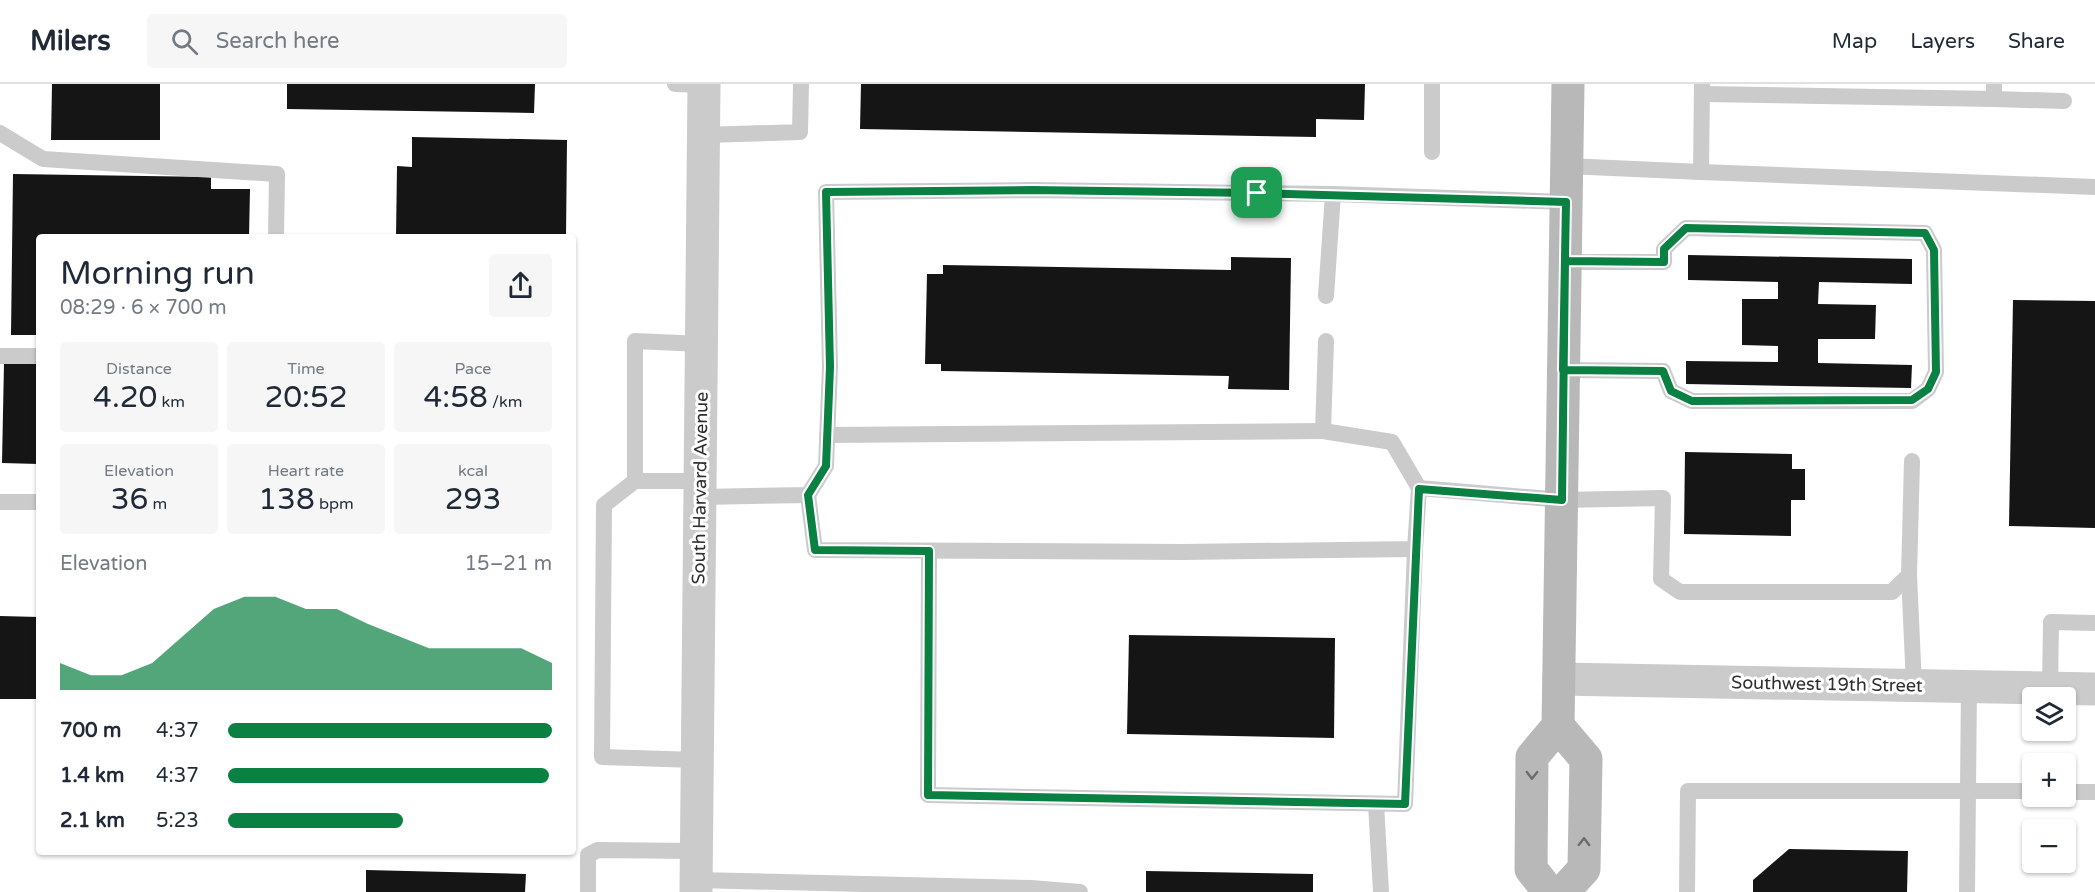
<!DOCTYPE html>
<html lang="en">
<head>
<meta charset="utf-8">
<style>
	:root { --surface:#fff; --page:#f6f6f7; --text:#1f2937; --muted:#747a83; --line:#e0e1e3; --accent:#0b8043 }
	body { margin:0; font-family:"Varela Round",sans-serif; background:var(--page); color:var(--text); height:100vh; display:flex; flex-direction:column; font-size:22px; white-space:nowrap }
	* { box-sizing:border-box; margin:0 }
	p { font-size:20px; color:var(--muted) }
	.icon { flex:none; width:33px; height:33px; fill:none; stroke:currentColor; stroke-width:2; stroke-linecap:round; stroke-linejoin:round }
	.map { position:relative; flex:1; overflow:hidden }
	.drawer { position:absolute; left:36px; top:150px; width:540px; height:621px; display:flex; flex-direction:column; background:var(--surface); border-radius:6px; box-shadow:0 2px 4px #0004 }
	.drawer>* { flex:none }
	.tools { position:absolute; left:2022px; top:603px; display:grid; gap:12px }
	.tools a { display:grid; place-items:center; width:54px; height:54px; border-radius:6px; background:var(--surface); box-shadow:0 2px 4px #0004; font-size:30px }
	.pin { position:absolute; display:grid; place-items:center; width:51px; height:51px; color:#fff; margin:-26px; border-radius:12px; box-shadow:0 3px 9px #0006 }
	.round { display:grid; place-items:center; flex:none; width:63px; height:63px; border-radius:6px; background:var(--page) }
	.overview { display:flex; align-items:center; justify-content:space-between; height:102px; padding:0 24px }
	h1 { font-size:33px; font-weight:600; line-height:45px }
	.stats { display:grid; grid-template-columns:repeat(3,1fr); gap:9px; height:102px; padding:6px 24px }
	.stats div { display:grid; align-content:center; border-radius:6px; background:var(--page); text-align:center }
	.stats b { font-size:30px; font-weight:600 }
	.stats small { font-size:16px; font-weight:400 }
	.stats p { font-size:16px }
	.chart { height:168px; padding:12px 24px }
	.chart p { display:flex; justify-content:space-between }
	.chart svg { width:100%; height:108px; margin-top:6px; fill:var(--accent); opacity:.7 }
	ul { padding:0 24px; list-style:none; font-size:20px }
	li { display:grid; grid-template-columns:96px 72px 1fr; align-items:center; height:45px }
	li i { height:15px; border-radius:8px; background:var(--accent) }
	header { display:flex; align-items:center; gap:36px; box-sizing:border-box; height:84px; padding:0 30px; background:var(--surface); border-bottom:2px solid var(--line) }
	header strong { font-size:28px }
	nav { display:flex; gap:33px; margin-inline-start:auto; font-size:21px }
	.search { width:420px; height:54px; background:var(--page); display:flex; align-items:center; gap:15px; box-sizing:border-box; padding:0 21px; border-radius:6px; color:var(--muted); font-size:22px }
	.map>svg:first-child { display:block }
	.building { fill:#151515 }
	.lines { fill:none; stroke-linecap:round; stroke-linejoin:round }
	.service { stroke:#cbcbcb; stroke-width:16 }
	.minor { stroke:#cbcbcb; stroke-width:33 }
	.secondary { stroke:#b8b8b8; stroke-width:33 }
	.oneway { stroke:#6c6c6c }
	.route-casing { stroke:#fff; stroke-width:12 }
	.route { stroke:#0b8043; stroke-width:8 }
	.labels { text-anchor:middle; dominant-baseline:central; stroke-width:6; stroke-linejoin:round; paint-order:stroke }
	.street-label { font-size:18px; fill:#2e2e2e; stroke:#fff }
</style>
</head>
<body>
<header>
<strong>Milers</strong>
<div class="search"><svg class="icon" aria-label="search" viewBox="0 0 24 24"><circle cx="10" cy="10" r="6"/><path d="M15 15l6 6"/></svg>Search here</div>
<nav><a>Map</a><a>Layers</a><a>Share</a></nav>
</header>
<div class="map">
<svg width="2095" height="808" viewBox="0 0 2095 808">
	<rect width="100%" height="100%" fill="#fff"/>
	<g class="building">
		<polygon points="52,0 160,0 160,56 51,56"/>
		<polygon points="287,0 535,0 534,29 287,25"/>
		<polygon points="861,0 1365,0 1364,36 1316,35 1316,53 860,45"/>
		<polygon points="412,53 567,56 566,153 396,153 397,82 412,83"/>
		<polygon points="13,90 211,93 211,105 250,105 249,153 39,153 39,251 11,251"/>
		<polygon points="1688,171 1912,175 1912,200 1819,198 1818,220 1876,221 1875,255 1818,255 1818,279 1912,281 1911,304 1686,300 1686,277 1778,278 1778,262 1742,261 1742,215 1778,215 1778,198 1688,196"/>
		<polygon points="1231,173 1291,174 1289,306 1228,305 1229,292 941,287 941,280 925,280 927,190 943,190 943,181 1231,186"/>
		<polygon points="2013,216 2095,217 2095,444 2009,442"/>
		<polygon points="4,279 39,280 39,380 2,379"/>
		<polygon points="1685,368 1792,370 1792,385 1805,385 1805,416 1791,416 1791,452 1684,450"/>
		<polygon points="0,532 39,533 39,615 0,615"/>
		<polygon points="1129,551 1335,554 1334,654 1127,650"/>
		<polygon points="1789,765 1908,767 1907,808 1753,808 1753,796"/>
		<polygon points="366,786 526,790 525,808 366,808"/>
		<polygon points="1146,787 1313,790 1313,808 1146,808"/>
	</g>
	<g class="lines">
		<g class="service">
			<polyline points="675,0 704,1"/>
			<polyline points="1994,0 1994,15 2064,17"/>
			<polyline points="1702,10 1994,15"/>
			<polyline points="0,49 43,75 277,90 276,153"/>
			<polyline points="704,51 800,48 801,0"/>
			<polyline points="1432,68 1432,0"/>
			<polyline points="1567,82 1701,88 1702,1"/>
			<polyline points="1701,88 2095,103"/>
			<polyline points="1333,110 1566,118"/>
			<polyline points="1326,257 1323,347 1392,358 1419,404 1562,416 1663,414 1661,495 1680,508 1892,508 1909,491 1912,377"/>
			<polyline points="0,272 39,272"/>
			<polyline points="1563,286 1663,287 1671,307 1692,317 1912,317 1928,305 1936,288 1934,166 1925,149 1686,144 1664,165 1664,178 1565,178"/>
			<polyline points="827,351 1323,347"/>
			<polyline points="635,397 604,421 602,673 697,676"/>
			<polyline points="700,397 635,397 635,257 701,260"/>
			<polyline points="808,411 815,466 1183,468 1415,465 1419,404"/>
			<polyline points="700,413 808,411 826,382 830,283 826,108 1031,106 1333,110 1326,212"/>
			<polyline points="0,418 39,418"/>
			<polyline points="929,467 928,711 1405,720 1415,465"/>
			<polyline points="1909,491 1914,601"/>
			<polyline points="2050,604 2051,538 2095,539"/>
			<polyline points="2066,708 2095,708"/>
			<polyline points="1376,720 1381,808"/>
			<polyline points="696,796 1031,804 1080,808"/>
			<polyline points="588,808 588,771 598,766 696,767"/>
			<polyline points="1687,808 1688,707 2032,707"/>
			<polyline points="1967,808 1969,602"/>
		</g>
		<g class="minor">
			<polyline points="1559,595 2095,605"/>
			<polyline points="696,808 704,0"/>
		</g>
		<g class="secondary">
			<polyline points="1558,642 1586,675 1584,785 1563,808"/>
			<polyline points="1549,808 1531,785 1532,673 1558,642 1568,0"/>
		</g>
	</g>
	<defs><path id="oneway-chevron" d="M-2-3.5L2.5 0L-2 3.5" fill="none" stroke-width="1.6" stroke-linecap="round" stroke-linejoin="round" transform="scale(1.5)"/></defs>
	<g class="oneway">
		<use href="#oneway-chevron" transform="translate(1532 691) rotate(91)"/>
		<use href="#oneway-chevron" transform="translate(1584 758) rotate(-89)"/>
	</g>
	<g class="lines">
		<defs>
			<polyline id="route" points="1257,109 1031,106 826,108 830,283 826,382 808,411 815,466 929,467 928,711 1405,720 1419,405 1562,416 1565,177 1664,178 1664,165 1686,144 1925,149 1934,166 1936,288 1928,305 1912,316 1692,317 1671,307 1663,287 1563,286 1566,118 1257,109"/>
		</defs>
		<use href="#route" class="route-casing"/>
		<use href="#route" class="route"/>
	</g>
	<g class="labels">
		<g class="street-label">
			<text transform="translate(700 404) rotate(-89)">South Harvard Avenue</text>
			<text transform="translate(1827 600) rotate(1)">Southwest 19th Street</text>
		</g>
	</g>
</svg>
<div class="tools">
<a><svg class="icon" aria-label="layers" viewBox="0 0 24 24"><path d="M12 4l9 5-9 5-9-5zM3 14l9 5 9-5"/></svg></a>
<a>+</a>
<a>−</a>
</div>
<div class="pin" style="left:1257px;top:109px;background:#1e9e55"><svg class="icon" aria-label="arrive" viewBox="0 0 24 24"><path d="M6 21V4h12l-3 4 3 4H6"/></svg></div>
<section class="drawer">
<div class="overview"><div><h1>Morning run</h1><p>08:29 · 6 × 700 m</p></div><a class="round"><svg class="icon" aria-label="share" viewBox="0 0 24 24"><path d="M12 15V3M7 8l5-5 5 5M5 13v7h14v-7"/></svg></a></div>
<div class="stats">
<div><p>Distance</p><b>4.20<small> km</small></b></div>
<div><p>Time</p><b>20:52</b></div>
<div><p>Pace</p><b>4:58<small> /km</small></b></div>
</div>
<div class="stats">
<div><p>Elevation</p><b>36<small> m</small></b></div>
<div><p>Heart rate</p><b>138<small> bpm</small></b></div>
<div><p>kcal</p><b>293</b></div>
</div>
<div class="chart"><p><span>Elevation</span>15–21 m</p>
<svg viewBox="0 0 160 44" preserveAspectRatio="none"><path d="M0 44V33L10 38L20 38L30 33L40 22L50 11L60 6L70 6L80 11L90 11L100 17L110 22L120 27L130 27L140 27L150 27L160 33V44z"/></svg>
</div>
<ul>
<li><b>700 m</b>4:37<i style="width:100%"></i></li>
<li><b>1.4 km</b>4:37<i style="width:99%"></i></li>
<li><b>2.1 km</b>5:23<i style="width:54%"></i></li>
</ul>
</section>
</div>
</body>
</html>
